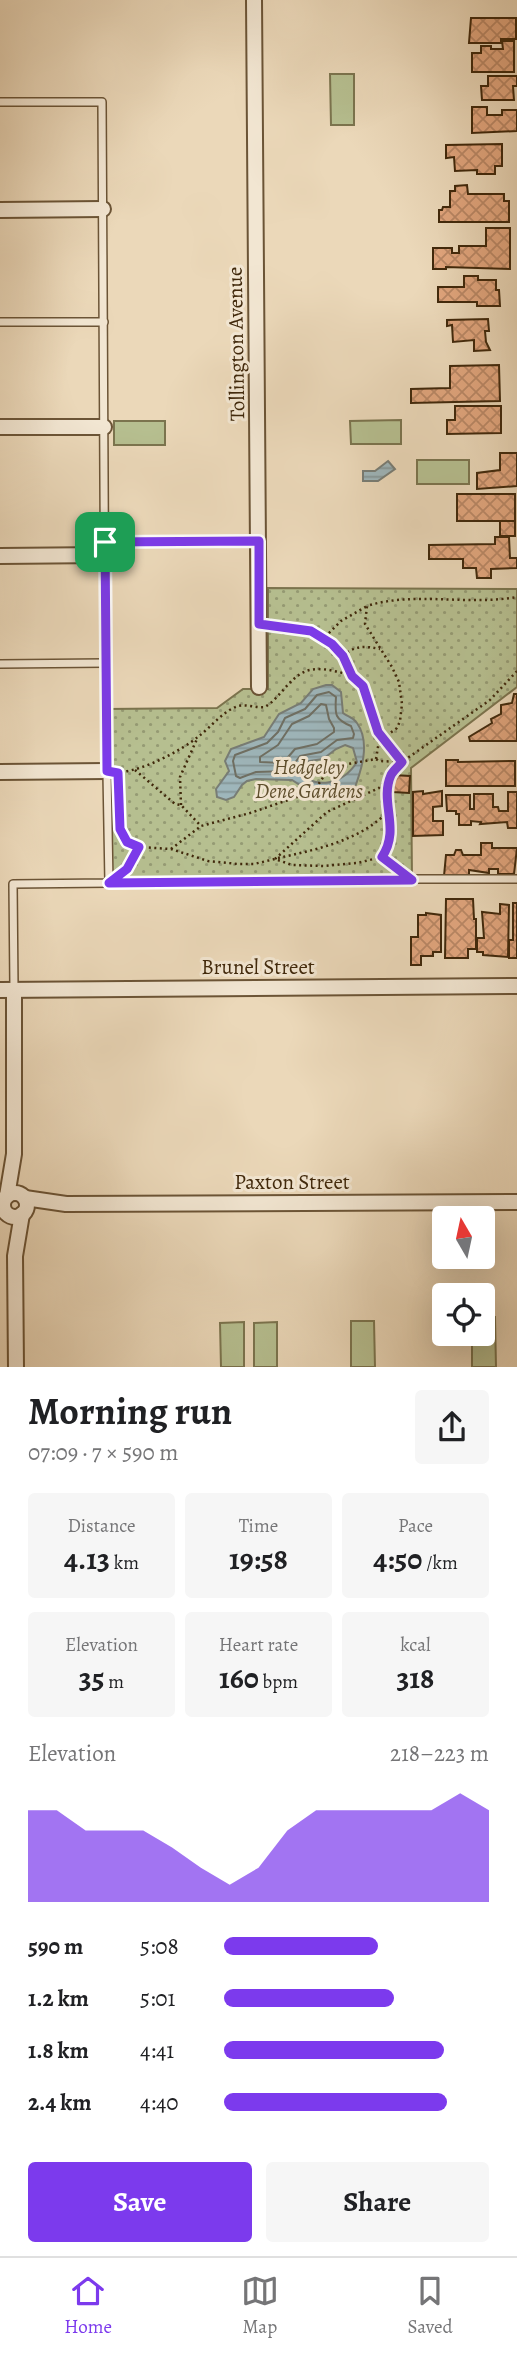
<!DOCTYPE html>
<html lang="en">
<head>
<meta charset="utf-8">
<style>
	:root { --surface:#fff; --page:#f6f6f6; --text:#202124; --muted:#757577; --line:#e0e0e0; --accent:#7c3aed }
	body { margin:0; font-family:Alegreya,serif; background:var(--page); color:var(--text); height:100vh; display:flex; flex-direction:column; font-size:26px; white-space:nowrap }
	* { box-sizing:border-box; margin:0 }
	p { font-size:23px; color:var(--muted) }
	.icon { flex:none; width:38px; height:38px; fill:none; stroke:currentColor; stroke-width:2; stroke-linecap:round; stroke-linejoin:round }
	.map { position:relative; height:1367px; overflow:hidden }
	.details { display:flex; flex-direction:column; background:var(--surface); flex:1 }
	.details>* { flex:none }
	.needle { width:46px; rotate:351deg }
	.tools { position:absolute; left:432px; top:1206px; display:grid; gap:14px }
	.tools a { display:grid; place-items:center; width:63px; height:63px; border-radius:7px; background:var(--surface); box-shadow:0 7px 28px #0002; font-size:35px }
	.pin { position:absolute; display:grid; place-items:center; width:60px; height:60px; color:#fff; margin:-30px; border-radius:14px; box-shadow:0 4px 10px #0006 }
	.round { display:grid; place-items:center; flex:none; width:74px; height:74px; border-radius:7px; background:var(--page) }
	.summary { display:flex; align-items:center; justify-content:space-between; height:119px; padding:0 28px }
	h1 { font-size:38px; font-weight:600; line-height:52px }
	.metrics { display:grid; grid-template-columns:repeat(3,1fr); gap:10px; height:119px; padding:7px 28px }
	.metrics div { display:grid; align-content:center; border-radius:7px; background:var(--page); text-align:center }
	.metrics b { font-size:30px; font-weight:600 }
	.metrics small { font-size:19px; font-weight:400 }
	.metrics p { font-size:19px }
	.chart { height:196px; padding:14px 28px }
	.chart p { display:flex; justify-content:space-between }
	.chart svg { width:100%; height:126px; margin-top:7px; fill:var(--accent); opacity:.7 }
	.button { display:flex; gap:14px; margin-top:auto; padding:14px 28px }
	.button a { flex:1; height:80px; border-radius:7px; background:var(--accent); color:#fff; font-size:28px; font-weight:600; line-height:80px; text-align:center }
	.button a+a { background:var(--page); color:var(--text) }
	ul { padding:0 28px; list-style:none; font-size:23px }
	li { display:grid; grid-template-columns:112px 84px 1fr; align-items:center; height:52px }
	li i { height:18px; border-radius:9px; background:var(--accent) }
	.tabs { display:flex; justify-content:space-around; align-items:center; height:98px; border-top:2px solid var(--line); background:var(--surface); font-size:19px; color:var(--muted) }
	.tabs a { display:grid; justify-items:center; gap:4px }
	.tabs .on { color:var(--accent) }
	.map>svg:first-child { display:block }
	.green { fill:url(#green-dots); stroke:#7b744e; stroke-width:2 }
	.pitch { fill:#b6bf90; stroke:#7b744e; stroke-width:2 }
	.water { fill:url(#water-rules); stroke:#787d75; stroke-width:2; fill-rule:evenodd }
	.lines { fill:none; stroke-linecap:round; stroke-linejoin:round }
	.shore { stroke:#6f6f63; stroke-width:2 }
	.building { fill:url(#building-cross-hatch); stroke:#40280b; stroke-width:2 }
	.lane-casing { stroke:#6b5436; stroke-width:10 }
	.street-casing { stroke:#6b5436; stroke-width:18 }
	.path { stroke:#40280b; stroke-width:2.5; stroke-dasharray:2 3.5; stroke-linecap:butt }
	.lane { stroke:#f2e6d2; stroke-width:7 }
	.street { stroke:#f2e6d2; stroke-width:14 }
	.route-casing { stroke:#fff; stroke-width:14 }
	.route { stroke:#7c3aed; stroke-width:9 }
	.labels { text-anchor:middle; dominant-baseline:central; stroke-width:6; stroke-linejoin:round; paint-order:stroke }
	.street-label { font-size:21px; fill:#40280b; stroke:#f2e6d2 }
	.park-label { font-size:21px; font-style:italic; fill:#5e4e2c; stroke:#f2e6d2 }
</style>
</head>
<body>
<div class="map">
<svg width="517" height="1367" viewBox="0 0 517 1367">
	<defs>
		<pattern id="green-dots" width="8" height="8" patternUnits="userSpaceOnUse" patternTransform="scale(1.75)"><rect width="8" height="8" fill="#b6bf90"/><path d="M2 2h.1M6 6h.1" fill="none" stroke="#959b74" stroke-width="1.8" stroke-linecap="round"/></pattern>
		<pattern id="water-rules" width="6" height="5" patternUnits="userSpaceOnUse" patternTransform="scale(1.75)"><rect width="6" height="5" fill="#9eb6bb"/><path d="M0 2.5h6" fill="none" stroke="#829496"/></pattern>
		<pattern id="building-cross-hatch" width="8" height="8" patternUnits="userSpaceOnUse" patternTransform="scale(1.75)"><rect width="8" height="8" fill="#e2a67e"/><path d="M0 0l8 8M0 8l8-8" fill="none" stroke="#b98765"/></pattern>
	</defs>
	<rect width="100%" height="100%" fill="#ebd8b9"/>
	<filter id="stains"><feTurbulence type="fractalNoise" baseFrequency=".00286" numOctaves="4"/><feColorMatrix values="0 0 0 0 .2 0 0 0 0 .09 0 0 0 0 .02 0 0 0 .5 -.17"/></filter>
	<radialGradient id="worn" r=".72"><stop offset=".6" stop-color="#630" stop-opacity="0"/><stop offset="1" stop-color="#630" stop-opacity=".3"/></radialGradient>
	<polygon class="green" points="268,588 517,589 517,687 411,768 412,879 109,883 106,709 217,708 243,689 268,689"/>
	<g class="pitch">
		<polygon points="330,74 354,74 354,125 331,125"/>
		<polygon points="401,420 401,444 351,444 350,421"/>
		<rect x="114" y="421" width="51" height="24"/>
		<rect x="417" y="460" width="52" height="24"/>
		<polygon points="483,1317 495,1317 496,1367 472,1367 472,1334 483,1334"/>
		<polygon points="351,1321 374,1321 375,1367 351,1367"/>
		<polygon points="244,1322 244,1367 221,1367 220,1323"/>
		<polygon points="277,1322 277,1367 254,1367 254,1323"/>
	</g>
	<g class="water">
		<polygon points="388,461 395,469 378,481 363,481 363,471 375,471"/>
		<path d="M326,685h6l9,7 2,21c5,4 10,4 14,10 14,20 4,48 -3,67l-9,-2 -10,4h-17l-15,-5 -11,-7 -36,-1 -9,2 -5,4 -8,12 -8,3 -9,-3 -1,-8 13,-18 -4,-10 6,-12 33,-12 15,-23 22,-11 12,-14zM345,745l8,3 4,14c-14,22 -41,29 -59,9l5,-9 20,-3 13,-10z"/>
	</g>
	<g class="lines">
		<g class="shore">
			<path d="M329,692l7,5c-1,17 -2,22 15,29l3,8 -1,4 -16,2 -16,12 -21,4 -11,15 -33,1 -16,6 -4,-2 -3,-15 2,-6 32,-12 11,-11 7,-14 20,-9 12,-14z"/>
			<polygon points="321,704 326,705 329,719 334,728 334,732 317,744 295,749 283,763 260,762 260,757 278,745 292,724 309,716"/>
		</g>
	</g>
	<g class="building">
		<polygon points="471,18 516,18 516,39 501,39 501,43 469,43"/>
		<polygon points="502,41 514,41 514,72 472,72 472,53 481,53 481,46 491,46 491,49 503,49"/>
		<polygon points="488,76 517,76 517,86 513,86 514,100 482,100 481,86 488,86"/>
		<polygon points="472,107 487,107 487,115 502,115 502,110 517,110 517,131 472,133"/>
		<polygon points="502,144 502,166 495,166 495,174 477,174 477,170 455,171 454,157 446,158 446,145"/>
		<polygon points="467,185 468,194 504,194 504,201 509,201 509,222 439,222 439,210 442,210 443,207 450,207 450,191 455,191 455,186"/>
		<polygon points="486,228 510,228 510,269 446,267 446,269 433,269 433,248 452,248 452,253 459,253 459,246 486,246"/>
		<polygon points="464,276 478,276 478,280 496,280 496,290 499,290 500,306 477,306 477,302 438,302 438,287 464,287"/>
		<polygon points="488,319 489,331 485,331 486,342 490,350 474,351 474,340 453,342 452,325 447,326 447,320"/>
		<polygon points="499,365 500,401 411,403 411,389 450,388 450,366"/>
		<polygon points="455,406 501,406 501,433 447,434 447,420 455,420"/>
		<polygon points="500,453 517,453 517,486 477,489 477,473 500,470"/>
		<rect x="457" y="494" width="58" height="27"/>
		<rect x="500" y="521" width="15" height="15"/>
		<polygon points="495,537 509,537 510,558 517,558 517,568 491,569 491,578 477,578 476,568 463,568 463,559 429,559 429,545 495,544"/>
		<polygon points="514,694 517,694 517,741 470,741 469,737 492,723 491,719 501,714 501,705 512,703"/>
		<polygon points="446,760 458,760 458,762 515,761 515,786 446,786"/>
		<polygon points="393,775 410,776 409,793 393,792"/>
		<polygon points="423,791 423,794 442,791 442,806 433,807 433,821 443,821 443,835 413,836 413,792"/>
		<polygon points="508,792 517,792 517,828 508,828 507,822 480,824 481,822 471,821 471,825 459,825 459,814 456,814 456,811 447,811 446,795 470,795 470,809 474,809 474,794 493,794 493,807 498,807 499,811 508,811"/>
		<polygon points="481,843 492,843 492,848 517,848 514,874 498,874 498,869 489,869 489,873 469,870 469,875 444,876 446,855 454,855 456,850 461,850 463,855 481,855"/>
		<polygon points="446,899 473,899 474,919 476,919 476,949 468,949 468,958 445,958"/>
		<polygon points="513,903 517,903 517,958 509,958 509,940 513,940"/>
		<polygon points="500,904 509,905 508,957 483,955 483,952 477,952 477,938 484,938 482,912 500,914"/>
		<polygon points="426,913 441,915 441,952 433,952 433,956 421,956 421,965 411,965 411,937 418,937 418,915 426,915"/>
	</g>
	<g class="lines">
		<defs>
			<g id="lane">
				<polyline points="0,102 102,102 105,663 109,883 13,884 14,989"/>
				<polyline points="0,322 104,322"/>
				<polyline points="0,664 105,663"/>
				<polyline points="412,879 517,879"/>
			</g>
			<g id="street">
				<polyline points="254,0 259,687"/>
				<polyline points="0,210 103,209"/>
				<polyline points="0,427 104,427"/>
				<polyline points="0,556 105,555"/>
				<polyline points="0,772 107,771"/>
				<polyline points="0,990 517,986"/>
				<circle cx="15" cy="1205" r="12"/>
				<polyline points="7,1196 14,1154 14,990"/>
				<polyline points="25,1198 66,1204 517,1202"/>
				<polyline points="16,1367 15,1256 22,1214"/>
			</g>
		</defs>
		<use href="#lane" class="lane-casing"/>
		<use href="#street" class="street-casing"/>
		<g class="path">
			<polyline points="116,542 245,541"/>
			<path d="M273,624c36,2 67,16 79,52"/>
			<polyline points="325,637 341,621 367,606"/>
			<path d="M343,656c12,-11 22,-10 37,-7"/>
			<path d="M376,759l3,-18 18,-13 3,-7 2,-17 -3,-22 -7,-15 -27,-43 2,-18c46,-15 100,0 150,-9"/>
			<polyline points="135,770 175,804 181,805 201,826 250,813 309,793 314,791 326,773 337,766 376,759 379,761 402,762"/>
			<path d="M121,772c23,-2 60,-21 78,-36 12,-9 24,-25 39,-30 9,-2 18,2 27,1 15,-9 24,-29 41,-36 9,-3 19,-2 28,0 39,7 30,33 44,61 6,11 16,21 24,30l88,-62 27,-29"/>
			<polyline points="181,805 180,777 197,739"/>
			<path d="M120,828l7,14 12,5 32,2 37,12 30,3h16l21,-5 17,6 32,1 33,-3 25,-6c19,-28 -3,-55 9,-82 2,-4 8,-9 11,-13"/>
			<polyline points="171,849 201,826"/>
			<polyline points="382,857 405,874"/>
			<path d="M278,858c37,-8 85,-18 111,-48"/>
			<polyline points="275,859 327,812 379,788 390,776"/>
			<polyline points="120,876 132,863 139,847"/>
			<polyline points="118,882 401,880"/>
		</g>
		<use href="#lane" class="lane"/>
		<use href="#street" class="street"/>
	</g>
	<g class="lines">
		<defs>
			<path id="route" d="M259,541v83l52,7 21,13 11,12 9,20 11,10 15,46 24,30c-3,4 -9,9 -11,13 -12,27 10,54 -9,82l30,23 -303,3 18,-14 12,-22 -12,-5 -7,-13 -2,-56 -11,-2 -2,-229z"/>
		</defs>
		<use href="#route" class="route-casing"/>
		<use href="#route" class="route"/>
	</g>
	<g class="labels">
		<g class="street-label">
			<text transform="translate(236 344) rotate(-91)">Tollington Avenue</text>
			<text x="258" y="967">Brunel Street</text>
			<text x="292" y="1182">Paxton Street</text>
		</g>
		<g class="park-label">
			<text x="309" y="767">Hedgeley<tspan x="309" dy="24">Dene Gardens</tspan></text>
		</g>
	</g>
	<rect width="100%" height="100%" filter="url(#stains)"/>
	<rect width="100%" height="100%" fill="url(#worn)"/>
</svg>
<div class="tools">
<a><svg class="needle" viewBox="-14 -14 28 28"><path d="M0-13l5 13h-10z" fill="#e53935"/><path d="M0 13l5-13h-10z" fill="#757577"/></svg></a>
<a><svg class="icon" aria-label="locate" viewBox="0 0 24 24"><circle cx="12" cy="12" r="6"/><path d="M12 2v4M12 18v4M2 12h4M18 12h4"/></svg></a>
</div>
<div class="pin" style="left:105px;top:542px;background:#1e9e55"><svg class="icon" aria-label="arrive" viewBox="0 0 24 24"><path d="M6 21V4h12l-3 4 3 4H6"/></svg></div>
</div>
<section class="details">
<div class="summary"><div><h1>Morning run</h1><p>07:09 · 7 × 590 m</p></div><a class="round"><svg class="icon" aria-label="share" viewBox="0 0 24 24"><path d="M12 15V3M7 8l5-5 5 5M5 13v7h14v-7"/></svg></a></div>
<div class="metrics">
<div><p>Distance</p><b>4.13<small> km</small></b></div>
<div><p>Time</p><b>19:58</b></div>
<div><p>Pace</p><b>4:50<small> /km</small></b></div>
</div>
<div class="metrics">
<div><p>Elevation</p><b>35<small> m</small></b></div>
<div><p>Heart rate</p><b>160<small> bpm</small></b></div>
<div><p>kcal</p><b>318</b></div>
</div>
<div class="chart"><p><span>Elevation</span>218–223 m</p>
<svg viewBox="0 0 160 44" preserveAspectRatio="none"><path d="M0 44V12L10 12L20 19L30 19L40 19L50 25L60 32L70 38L80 32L90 19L100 12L110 12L120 12L130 12L140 12L150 6L160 12V44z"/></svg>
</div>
<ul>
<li><b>590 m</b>5:08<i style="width:58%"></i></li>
<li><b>1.2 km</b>5:01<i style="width:64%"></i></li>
<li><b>1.8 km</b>4:41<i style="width:83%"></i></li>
<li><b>2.4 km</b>4:40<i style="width:84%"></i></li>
</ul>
<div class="button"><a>Save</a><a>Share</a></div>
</section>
<nav class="tabs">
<a class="on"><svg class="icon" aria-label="home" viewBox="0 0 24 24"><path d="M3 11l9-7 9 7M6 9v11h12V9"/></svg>Home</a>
<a><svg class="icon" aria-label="map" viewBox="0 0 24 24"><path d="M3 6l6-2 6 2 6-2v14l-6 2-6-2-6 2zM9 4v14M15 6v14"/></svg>Map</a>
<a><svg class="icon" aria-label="saved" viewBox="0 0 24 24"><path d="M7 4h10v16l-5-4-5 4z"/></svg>Saved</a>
</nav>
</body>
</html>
